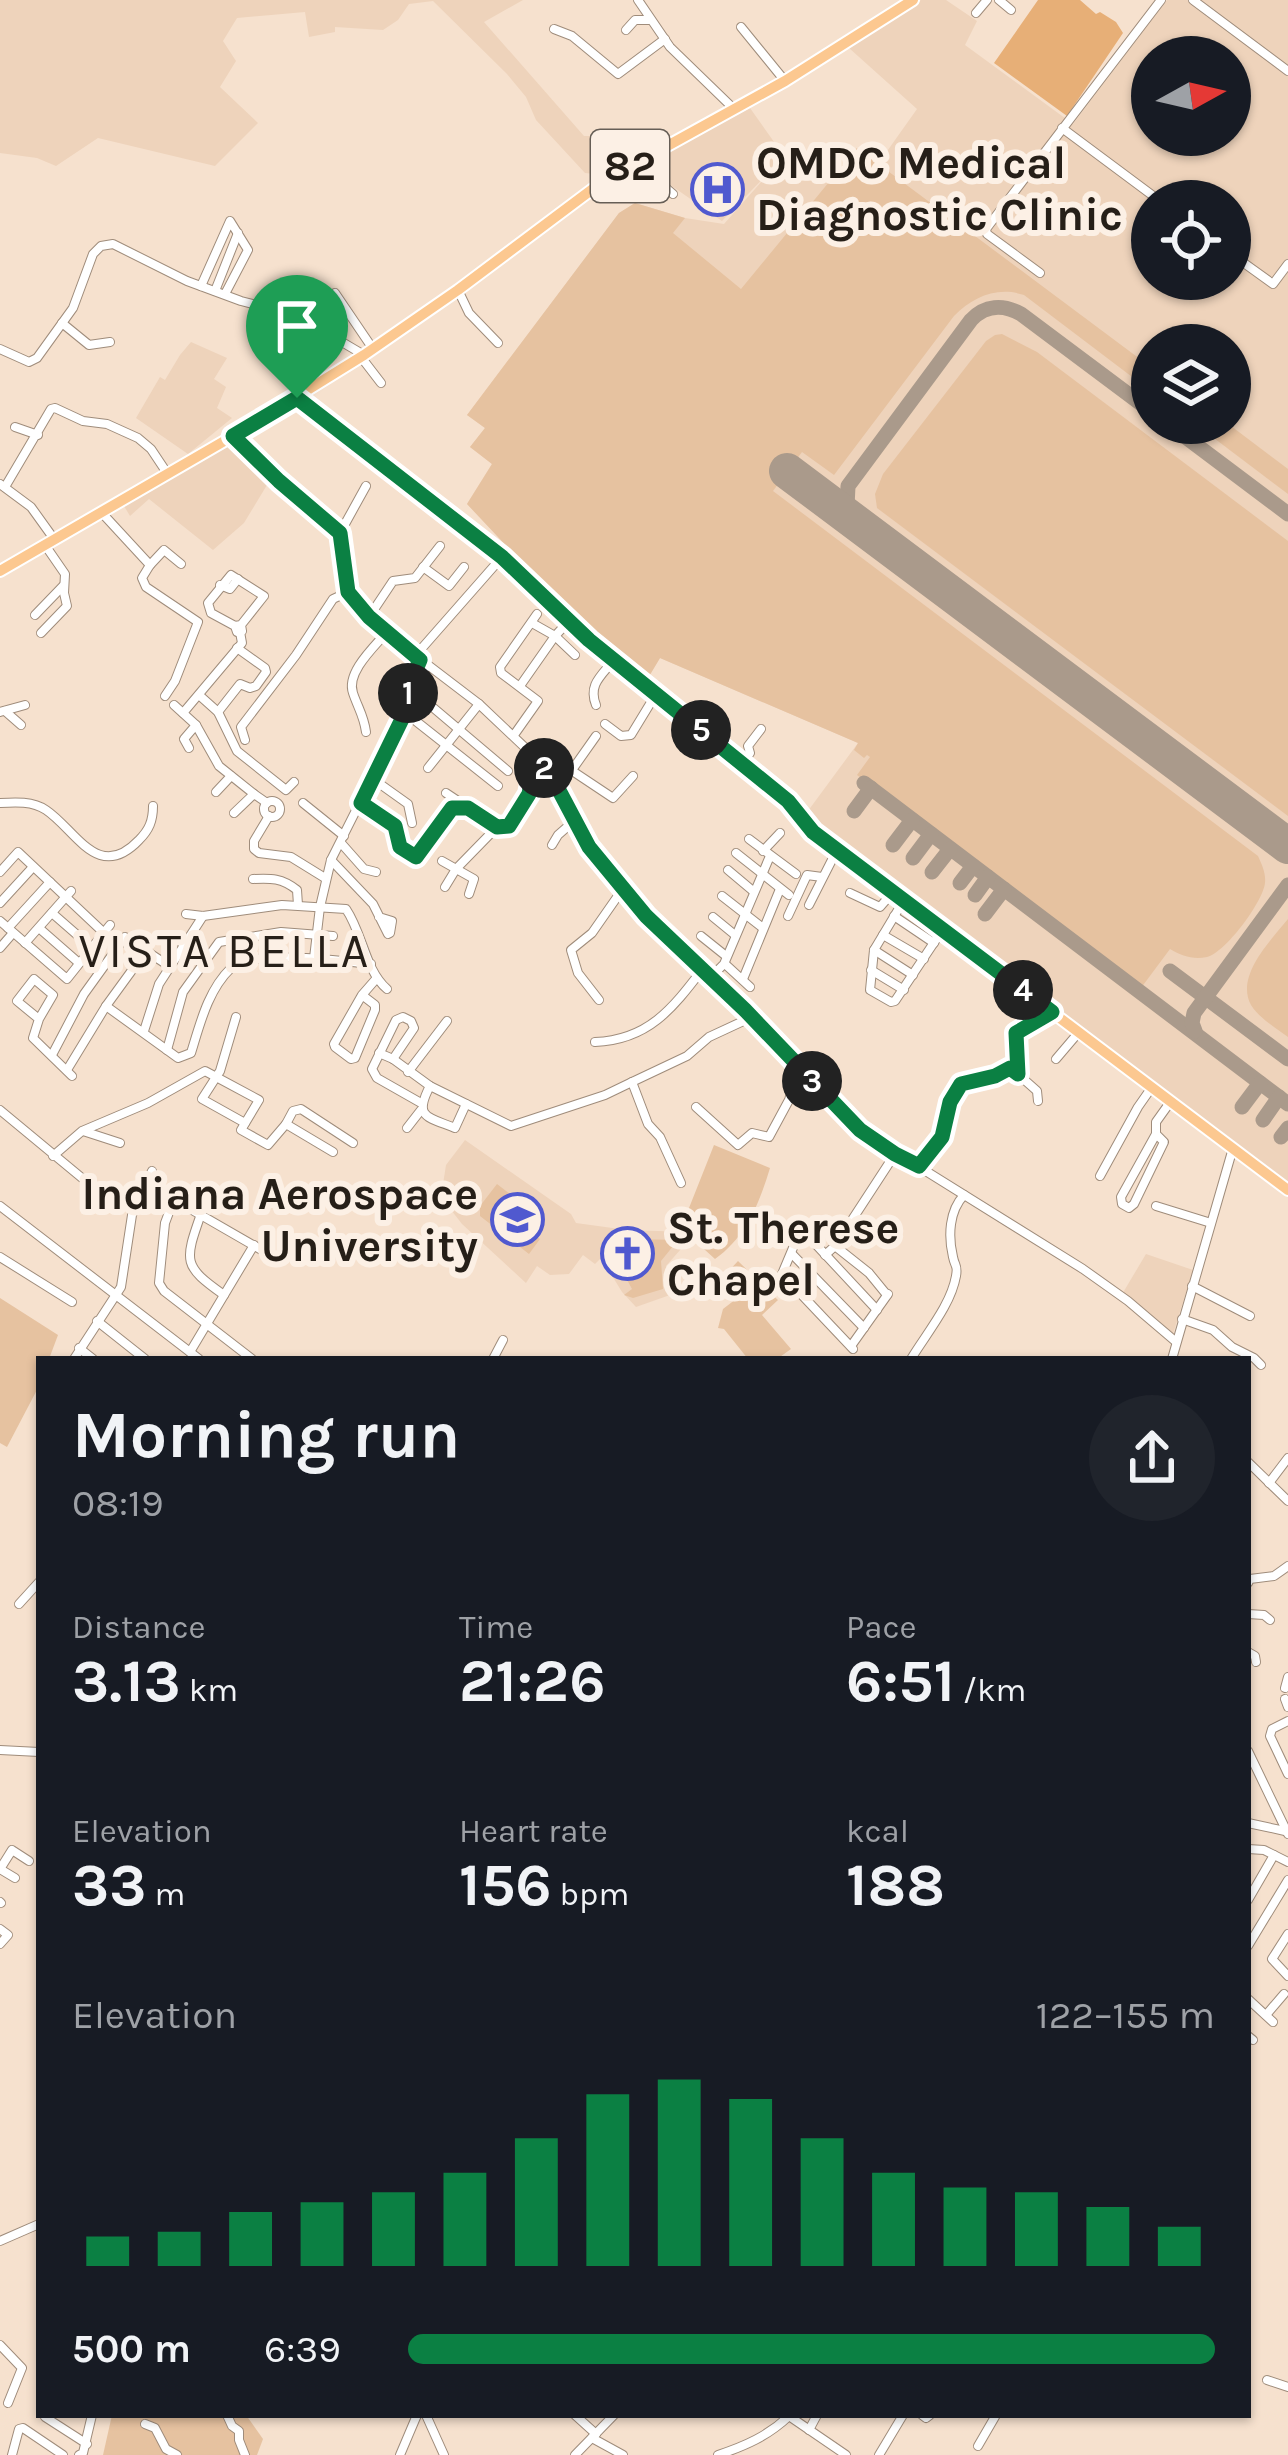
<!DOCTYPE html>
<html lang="en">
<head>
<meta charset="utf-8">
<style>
	:root { --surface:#171b24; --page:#20242c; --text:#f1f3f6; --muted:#9ea1a6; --accent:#0b8043 }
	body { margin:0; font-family:Karla,sans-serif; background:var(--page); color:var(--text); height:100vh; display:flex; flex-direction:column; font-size:45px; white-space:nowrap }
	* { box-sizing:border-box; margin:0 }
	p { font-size:39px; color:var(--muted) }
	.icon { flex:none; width:66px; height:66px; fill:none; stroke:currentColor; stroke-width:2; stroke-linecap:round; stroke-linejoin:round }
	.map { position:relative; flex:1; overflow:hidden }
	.panel { position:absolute; left:36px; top:1356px; width:1215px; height:1062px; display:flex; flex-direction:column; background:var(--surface); border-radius:0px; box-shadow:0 3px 9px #0004 }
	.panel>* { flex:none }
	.needle { width:78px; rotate:82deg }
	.tools { position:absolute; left:1131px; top:36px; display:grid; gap:24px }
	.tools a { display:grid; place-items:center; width:120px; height:120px; border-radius:50%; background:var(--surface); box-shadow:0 3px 9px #0004; font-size:60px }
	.pin { position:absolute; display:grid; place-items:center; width:102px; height:102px; color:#fff; margin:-123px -51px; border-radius:50% 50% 50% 0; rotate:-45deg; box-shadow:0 0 12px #0007 }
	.pin .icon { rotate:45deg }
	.km { position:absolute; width:60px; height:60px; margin:-30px; border-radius:50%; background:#222; color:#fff; font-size:33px; line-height:60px; text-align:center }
	.round { display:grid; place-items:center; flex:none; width:126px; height:126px; border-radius:63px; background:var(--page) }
	.headline { display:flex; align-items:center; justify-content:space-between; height:204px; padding:0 36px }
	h1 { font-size:66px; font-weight:700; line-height:90px }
	.figures { display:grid; grid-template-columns:repeat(3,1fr); gap:18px; height:204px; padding:12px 36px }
	.figures div { display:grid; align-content:center }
	.figures b { font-size:60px; font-weight:700 }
	.figures small { font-size:33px; font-weight:400 }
	.figures p { font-size:33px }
	.chart { height:336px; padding:24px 36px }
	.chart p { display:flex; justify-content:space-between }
	.chart svg { width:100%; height:216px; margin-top:12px; stroke:var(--accent); stroke-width:6 }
	ul { padding:0 36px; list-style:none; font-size:39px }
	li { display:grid; grid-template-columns:192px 144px 1fr; align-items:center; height:90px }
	li i { height:30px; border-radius:15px; background:var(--accent) }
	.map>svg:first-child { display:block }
	.built { fill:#eed3bb; fill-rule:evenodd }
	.green { fill:#e6c2a0 }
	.water { fill:#e7af77 }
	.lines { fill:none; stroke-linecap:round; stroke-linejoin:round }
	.taxiway { stroke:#aa9a8b; stroke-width:15 }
	.runway { stroke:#aa9a8b; stroke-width:36 }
	.minor-casing { stroke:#9f8c7b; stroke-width:10 }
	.major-casing { stroke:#fff; stroke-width:14 }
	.minor { stroke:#fff; stroke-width:8 }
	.major { stroke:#fcc890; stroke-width:10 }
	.route-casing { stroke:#fff; stroke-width:24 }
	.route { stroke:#0b8043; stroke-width:15 }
	.labels { text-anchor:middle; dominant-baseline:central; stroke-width:12; stroke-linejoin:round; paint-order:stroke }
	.shield { fill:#fcf0e5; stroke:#665e56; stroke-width:3 }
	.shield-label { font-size:42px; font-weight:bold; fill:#261f18 }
	.poi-label { font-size:45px; font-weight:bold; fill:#261f18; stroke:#fcf0e5; text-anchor:start }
	.neighbourhood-label { font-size:48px; letter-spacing:3px; fill:#261f18; stroke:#fcf0e5 }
</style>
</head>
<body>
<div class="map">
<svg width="1288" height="2455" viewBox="0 0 1288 2455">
	<rect width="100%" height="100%" fill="#f6e1ce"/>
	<g class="built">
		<polygon points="0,0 523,0 484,22 584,136 599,136 623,158 595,174 585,173 536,120 526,97 507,74 433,1 409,4 398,20 383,30 335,27 335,32 309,37 305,12 237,18 223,41 236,61 220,87 258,123 215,166 98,138 56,166 37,158 0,153"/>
		<path d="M921,0h25l31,21 -12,24 108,79 94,-124h121v1184l-470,-354 -13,-15 53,-72 -198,-85 -12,20 -54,-39 -127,-135 25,-40 -22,-17 15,-19 -18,-13 152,-202 16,-10 50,15 39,6 54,-61 -56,58 -63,-44 -9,-2 -8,-9 108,-58 34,48 11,-11 36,34 26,-31 21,16 39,-55 -68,-61zM1152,57h78v78h-78zM1152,201h78v78h-78zM1152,345h78v78h-78z"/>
		<polygon points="191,342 227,358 214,379 226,387 217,408 232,418 188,454 136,418 160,377 165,380 180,355"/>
		<polygon points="234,440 270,480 244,523 213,550 149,499 130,516 124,506"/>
		<polygon points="465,1140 571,1214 576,1223 627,1230 688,1232 688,1241 666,1266 670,1295 636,1307 622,1292 603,1261 600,1259 595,1264 583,1255 569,1274 550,1275 537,1266 526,1283 462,1224 441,1197 446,1165"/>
		<polygon points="1146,1254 1193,1270 1173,1334 1121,1296"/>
	</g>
	<g class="green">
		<path d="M857,148l295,220v24l-128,-97c-27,-9 -51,2 -70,21l-120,159 -32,-23 -29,39 485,365c4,9 8,17 7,27 -2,19 -40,70 -58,74 -14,3 -25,-1 -37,-8l-29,39 -284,-213 13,-18 -3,-2 -3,3 -10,-8 4,-7 -198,-85 -12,20 -54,-39 -127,-135 25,-40 -22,-17 15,-19 -18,-13 152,-202 16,-10 50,15 -12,15 68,56z"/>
		<polygon points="1002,334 1037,352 1288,541 1288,816 877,508 875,494 883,474 986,341 995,335"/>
		<polygon points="1194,423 1227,423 1288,469 1288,494"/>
		<path d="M1288,919v118c-12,-9 -29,-19 -37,-32 -16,-29 20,-65 37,-86z"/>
		<path d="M714,1145l56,23c-11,36 -24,69 -55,91l-21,-19v-14l-7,-13z"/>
		<polygon points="497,1184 539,1216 529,1230 540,1239 529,1254 480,1216 480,1206"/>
		<polygon points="631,1239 678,1240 661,1261 663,1289 633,1298 624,1295 632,1289 619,1265 609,1269 603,1261 634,1261 635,1242 631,1241"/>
		<polygon points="738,1261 778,1300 762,1315 791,1349 777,1359 748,1359 724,1329 718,1328 723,1309 736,1299 724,1276"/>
		<polygon points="0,1298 58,1335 49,1359 39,1359 39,1386 7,1447 0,1443"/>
		<polygon points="112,2415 246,2415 263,2439 257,2455 103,2455"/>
	</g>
	<polygon class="water" points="1038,0 1080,0 1096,14 1100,12 1116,22 1123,33 1067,116 994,63"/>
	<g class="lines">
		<g class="taxiway">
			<polyline points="1167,423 1288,514"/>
			<path d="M851,519l-4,-12 1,-21 123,-166c14,-15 32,-16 50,-6l131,98"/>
			<polyline points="864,783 1288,1104"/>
			<polyline points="854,811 871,788"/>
			<polyline points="1282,842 1288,851"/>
			<polyline points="893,845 912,820"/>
			<polyline points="913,858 931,834"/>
			<polyline points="932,872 950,849"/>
			<polyline points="960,883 973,866"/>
			<polyline points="975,895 988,877"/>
			<polyline points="985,914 1004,889"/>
			<polyline points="1170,971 1288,1059"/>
			<polyline points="1195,1031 1192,1023 1194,1013 1288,885"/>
			<polyline points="1242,1107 1260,1083"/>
			<polyline points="1263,1120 1279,1097"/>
			<polyline points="1281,1137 1288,1128"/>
		</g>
		<polyline class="runway" points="787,471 1288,846"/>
		<defs>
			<g id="minor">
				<polyline points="638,0 670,47 734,109"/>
				<polyline points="999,0 1011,10"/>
				<polyline points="1193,0 1288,71"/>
				<polyline points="976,13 987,0"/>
				<polyline points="741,27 785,81"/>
				<polyline points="554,29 572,36 618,74 665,39"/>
				<polyline points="626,30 635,20 649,20"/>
				<polyline points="1062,128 1160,201"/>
				<polyline points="637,163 673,194"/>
				<polyline points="1230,253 1273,284 1288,264"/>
				<polyline points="1040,273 987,234 986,229 1161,0"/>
				<polyline points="201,286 230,221 248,250 225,294"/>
				<polyline points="458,290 469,313 498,343"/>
				<polyline points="215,291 238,233"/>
				<polyline points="335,293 373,349"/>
				<polyline points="62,323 89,345 110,342"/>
				<polyline points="0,349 29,362 37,358 73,308 93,254 101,246 113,244 187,281 241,301 298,316 364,355"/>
				<polyline points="361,357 381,383"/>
				<polyline points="15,427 38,435"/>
				<polyline points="233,436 279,481 340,533 348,592 356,604 386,633 479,704 536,758 552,779 589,847 622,890 646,917 752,1017 860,1130 1083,1269 1128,1301 1175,1341"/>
				<polyline points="0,484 31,507 54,539"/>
				<polyline points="5,487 51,409 55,408 83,421 107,424 138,438 151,449 167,473"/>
				<polyline points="102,513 150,565"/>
				<polyline points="340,533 366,486"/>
				<polyline points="423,567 449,586 464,567"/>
				<polyline points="220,585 230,589 238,579"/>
				<polyline points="35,615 63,586"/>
				<polyline points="369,617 393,581 415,578 440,546"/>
				<polyline points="532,623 555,636 575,655"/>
				<polyline points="235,626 211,613 208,603 231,575 264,596 241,625 242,631 237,632 235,626 241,625"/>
				<polyline points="41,633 67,606 64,593 65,574 45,545"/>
				<polyline points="415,656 502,557"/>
				<polyline points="520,686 555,636 569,621"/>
				<polyline points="417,694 508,771"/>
				<polyline points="199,695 218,712 237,751 286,790 294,782"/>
				<polyline points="165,696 175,681 198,622 146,587 142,578 150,565 164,550 181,564"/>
				<polyline points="174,705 196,725 219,766 254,794"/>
				<path d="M596,705c-8,-20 5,-29 17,-44"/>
				<polyline points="5,711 21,725"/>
				<polyline points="0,712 25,705"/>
				<polyline points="218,712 240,684 250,688 256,686 266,672 265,668 237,648"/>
				<polyline points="183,713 242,643 240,632"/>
				<polyline points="412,718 498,786"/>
				<polyline points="605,724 621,736 631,735 656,694"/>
				<path d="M366,732c-2,-16 -8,-24 -13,-39 -7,-20 20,-45 33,-60"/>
				<polyline points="514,735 538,701 501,673 500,667 537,614"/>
				<polyline points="245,740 241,727 296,655 333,599 348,592"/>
				<polyline points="189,748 184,739 196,725"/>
				<polyline points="743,763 750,753 748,746 761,729"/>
				<polyline points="428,768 479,704"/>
				<polyline points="572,770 596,736"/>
				<polyline points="373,779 408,804 412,823"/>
				<polyline points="552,779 565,766 613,798 633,776"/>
				<polyline points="216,792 231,776"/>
				<polyline points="446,793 497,827 509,826 529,794 536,758"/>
				<circle cx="272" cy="809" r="8"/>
				<path d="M0,803c15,-1 33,-2 46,7 30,20 52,73 93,30 10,-10 14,-19 14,-34"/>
				<polyline points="303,803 344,836"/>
				<polyline points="361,804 395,826 400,847 415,857 449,809 468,808"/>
				<polyline points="234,813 254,794 267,803"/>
				<polyline points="269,816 254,841 254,849 259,853 291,857 325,878"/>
				<polyline points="749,839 796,874"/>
				<polyline points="341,843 364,869 376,872"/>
				<polyline points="552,845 558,835 574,821"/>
				<polyline points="763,851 780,833"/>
				<polyline points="736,853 789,895"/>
				<polyline points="331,860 373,904 388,934 390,933 392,921 379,917"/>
				<polyline points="442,861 474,879 469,894"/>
				<polyline points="728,870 753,891"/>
				<polyline points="0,872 18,852 103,932"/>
				<path d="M253,879c18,-1 29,-1 44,11l1,15"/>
				<polyline points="445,887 456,869 497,827"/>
				<polyline points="850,893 880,907 893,892"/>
				<polyline points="722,896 763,928"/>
				<polyline points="904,900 874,950 870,990 891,1002 895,1001 943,929"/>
				<polyline points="0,903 33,867"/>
				<polyline points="809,905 837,850"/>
				<polyline points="52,913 91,947"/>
				<path d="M186,914l17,2 79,-11 64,4c17,25 19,61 41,80"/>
				<polyline points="788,916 807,875 822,877"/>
				<polyline points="894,916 934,943"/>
				<polyline points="713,917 735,935"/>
				<polyline points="0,921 67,979 110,925"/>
				<polyline points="8,928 50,882"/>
				<polyline points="39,928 79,963"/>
				<polyline points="171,935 205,959"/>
				<polyline points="883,935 924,959"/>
				<polyline points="701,936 726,956"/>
				<polyline points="25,943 71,891"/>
				<polyline points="0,948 13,933"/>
				<polyline points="874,950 913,975"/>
				<polyline points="314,958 320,907 331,860 405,713 408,688 420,660"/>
				<polyline points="725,964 750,987"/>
				<polyline points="871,970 904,990"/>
				<polyline points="711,977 724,964 770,856"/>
				<polyline points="743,979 780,889"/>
				<polyline points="362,995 375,1005 375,1010 355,1058 351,1059 335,1047 334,1044 362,995 376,979"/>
				<polyline points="599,1000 578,973 571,950 592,933 622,890"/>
				<path d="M106,1006l72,52 13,-5c9,-29 17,-63 40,-85 20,-19 112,-7 140,-4"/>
				<polyline points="236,1017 220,1071 202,1099 245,1123"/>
				<polyline points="39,1019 17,1001 34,979 53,995 39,1019 33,1038 72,1076"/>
				<polyline points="144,1031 159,984 203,916"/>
				<path d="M595,1042c53,-2 77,-33 107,-72"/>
				<polyline points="167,1050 183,992 219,942 281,932 333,936"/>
				<polyline points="379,1053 393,1059 430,1086 511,1126 605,1095 632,1082 687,1056 709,1037 752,1017"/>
				<polyline points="52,1055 84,994 125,937 169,966"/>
				<polyline points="393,1059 414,1028 411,1021 403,1017 396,1020 372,1069 377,1078 421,1103"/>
				<polyline points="1056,1059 1079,1032"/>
				<polyline points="67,1070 106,1006 146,951"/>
				<polyline points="408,1072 447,1021"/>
				<polyline points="1018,1072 1016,1033 1051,1013"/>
				<polyline points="632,1082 648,1124 660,1137 681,1183"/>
				<path d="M430,1086c-17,32 -2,31 25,42l11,-24"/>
				<polyline points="696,1107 738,1145 752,1133 769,1137 789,1100 798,1068"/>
				<polyline points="0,1110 82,1178"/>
				<polyline points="286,1124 293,1111 301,1109 353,1143"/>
				<polyline points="407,1128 421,1110"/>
				<polyline points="83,1131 120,1143"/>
				<polyline points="1156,1134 1164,1142 1134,1204 1129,1208 1122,1204 1121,1197 1156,1134 1156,1122 1171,1101"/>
				<polyline points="53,1156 82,1131 148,1103 205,1071 259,1100 241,1130 268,1145 286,1124 333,1152"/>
				<polyline points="919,1166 942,1137 950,1102 961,1085 995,1076 1011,1068 1037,1091 1038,1101"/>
				<polyline points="1100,1176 1138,1107 1152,1087"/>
				<polyline points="147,1184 272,1256"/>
				<polyline points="174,1199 165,1223 159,1283 164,1291 252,1359"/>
				<polyline points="0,1206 199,1359"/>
				<polyline points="1156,1206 1211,1223"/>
				<path d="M201,1214c-17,48 -18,52 23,81"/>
				<polyline points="835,1246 869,1273 887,1295"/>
				<polyline points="792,1254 864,1328"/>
				<polyline points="825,1255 835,1246 895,1154"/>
				<polyline points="0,1257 72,1302"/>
				<polyline points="1192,1286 1250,1316"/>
				<polyline points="1182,1319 1213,1330 1232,1347 1254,1358 1261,1365"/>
				<polyline points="97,1321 145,1359"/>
				<polyline points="851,1346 888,1294"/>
				<polyline points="79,1348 93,1359"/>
				<polyline points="853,1349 782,1274 798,1236 808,1236 877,1310"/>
				<polyline points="190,1352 254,1245"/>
				<polyline points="74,1359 121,1287 132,1215 152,1171"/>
				<polyline points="493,1359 503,1340"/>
				<path d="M911,1359c15,-25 40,-54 45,-83 2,-11 -1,-9 -3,-19 -5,-21 -4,-46 11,-62"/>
				<polyline points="1172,1359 1233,1148"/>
				<polyline points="1248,1462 1288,1501"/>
				<polyline points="1269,1483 1288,1458"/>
				<polyline points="1248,1583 1250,1579 1274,1576 1288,1566"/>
				<polyline points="19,1604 39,1582"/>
				<polyline points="1248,1614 1264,1615 1270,1620"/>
				<polyline points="1248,1652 1255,1656 1256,1662"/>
				<polyline points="1285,1688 1288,1677"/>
				<polyline points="1285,1699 1288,1707"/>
				<polyline points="1288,1721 1272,1729 1270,1736 1288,1774"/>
				<polyline points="0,1750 39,1752"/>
				<polyline points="1248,1751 1288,1834"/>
				<polyline points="1248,1823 1285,1831"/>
				<polyline points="1248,1849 1264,1850 1288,1862"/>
				<polyline points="15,1878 0,1869 12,1850 29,1861"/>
				<polyline points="1248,1900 1274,1855"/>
				<polyline points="0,1902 1,1903"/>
				<polyline points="0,1929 8,1935 0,1944"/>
				<polyline points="1288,1934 1272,1959 1288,1976"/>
				<polyline points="1248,1946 1288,1880"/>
				<polyline points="1248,1999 1273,2022"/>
				<polyline points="1266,2015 1284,1994"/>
				<polyline points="1248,2036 1253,2040"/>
				<polyline points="0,2241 39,2224"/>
				<polyline points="0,2345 22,2368 8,2403"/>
				<polyline points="1267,2380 1288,2387"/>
				<polyline points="227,2415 232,2426 239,2431 239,2440 245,2455"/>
				<polyline points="426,2415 444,2455"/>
				<polyline points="575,2415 596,2434"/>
				<polyline points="922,2415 926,2418 930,2415"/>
				<polyline points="789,2416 846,2455"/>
				<polyline points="45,2417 87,2444"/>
				<polyline points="145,2424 155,2428 166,2449 177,2455"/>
				<polyline points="809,2430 817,2415"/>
				<polyline points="592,2438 623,2455"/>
				<polyline points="978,2446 996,2415"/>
				<polyline points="12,2455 19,2429 23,2428 63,2455"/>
				<polyline points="79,2455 83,2453 92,2415"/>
				<polyline points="400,2455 417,2415"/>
				<polyline points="575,2455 614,2415"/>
				<path d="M718,2455c27,-9 50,-19 71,-39"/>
				<polyline points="879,2455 903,2415"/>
			</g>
			<g id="major">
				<polyline points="297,398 502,557 589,640 788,801 813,832 1288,1190"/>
				<polyline points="0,571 233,436 364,355 458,290 602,182 785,81 913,0"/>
			</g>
		</defs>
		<use href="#minor" class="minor-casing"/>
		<use href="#major" class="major-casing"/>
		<use href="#minor" class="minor"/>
		<use href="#major" class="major"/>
	</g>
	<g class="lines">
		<defs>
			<polygon id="route" points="297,398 502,557 589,640 788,801 813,832 1052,1012 1016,1033 1018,1074 1010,1068 995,1076 961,1084 950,1102 942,1137 919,1166 895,1154 860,1130 745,1010 646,916 589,847 553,779 536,758 529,794 509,826 497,827 468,808 452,808 416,857 400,847 395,826 361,803 405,713 408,688 420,660 369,617 348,592 340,533 279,481 233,436"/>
		</defs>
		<use href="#route" class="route-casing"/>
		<use href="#route" class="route"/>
	</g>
	<defs>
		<symbol id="hospital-ring" viewBox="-11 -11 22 22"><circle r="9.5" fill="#fcf0e5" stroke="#5059cf" stroke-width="1.5"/><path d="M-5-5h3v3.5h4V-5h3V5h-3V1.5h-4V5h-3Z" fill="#5059cf"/></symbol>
		<symbol id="university-ring" viewBox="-11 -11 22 22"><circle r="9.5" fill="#fcf0e5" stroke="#5059cf" stroke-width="1.5"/><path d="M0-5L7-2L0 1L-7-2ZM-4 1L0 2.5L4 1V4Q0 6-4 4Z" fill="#5059cf"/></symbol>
		<symbol id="church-ring" viewBox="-11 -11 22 22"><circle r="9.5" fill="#fcf0e5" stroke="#5059cf" stroke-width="1.5"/><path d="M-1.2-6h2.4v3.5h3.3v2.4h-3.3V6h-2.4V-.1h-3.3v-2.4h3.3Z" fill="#5059cf"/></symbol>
	</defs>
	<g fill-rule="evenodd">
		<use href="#hospital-ring" x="688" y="160" width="59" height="59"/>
		<use href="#university-ring" x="488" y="1190" width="59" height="59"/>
		<use href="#church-ring" x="598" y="1224" width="59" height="59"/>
	</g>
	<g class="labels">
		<rect class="shield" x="591" y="130" width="78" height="72" rx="9"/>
		<g class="shield-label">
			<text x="630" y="166">82</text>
		</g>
		<g class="poi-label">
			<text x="756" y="163">OMDC Medical<tspan x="756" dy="52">Diagnostic Clinic</tspan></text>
			<text x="478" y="1194" text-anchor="end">Indiana Aerospace<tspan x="478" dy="52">University</tspan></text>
			<text x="667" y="1228">St. Therese<tspan x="667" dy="52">Chapel</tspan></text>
		</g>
		<g class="neighbourhood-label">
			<text x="225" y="951">VISTA BELLA</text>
		</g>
	</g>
</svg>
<div class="tools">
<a><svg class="needle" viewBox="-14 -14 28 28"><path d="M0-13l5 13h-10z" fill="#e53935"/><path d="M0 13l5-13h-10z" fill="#9ea1a6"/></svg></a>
<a><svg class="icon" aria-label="locate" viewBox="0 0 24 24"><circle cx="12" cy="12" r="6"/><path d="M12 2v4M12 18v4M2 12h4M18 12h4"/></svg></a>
<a><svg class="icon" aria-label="layers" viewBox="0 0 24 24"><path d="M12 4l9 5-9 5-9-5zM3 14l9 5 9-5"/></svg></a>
</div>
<div class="pin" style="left:297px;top:398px;background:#1e9e55"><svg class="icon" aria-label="arrive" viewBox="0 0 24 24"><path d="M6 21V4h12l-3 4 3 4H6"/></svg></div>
<b class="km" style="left:408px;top:693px">1</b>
<b class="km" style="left:544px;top:768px">2</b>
<b class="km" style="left:812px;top:1081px">3</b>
<b class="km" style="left:1023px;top:990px">4</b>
<b class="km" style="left:701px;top:730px">5</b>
<section class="panel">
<div class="headline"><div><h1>Morning run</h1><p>08:19</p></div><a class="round"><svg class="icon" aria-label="share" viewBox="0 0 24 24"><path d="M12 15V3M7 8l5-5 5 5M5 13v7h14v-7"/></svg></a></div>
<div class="figures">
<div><p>Distance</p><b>3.13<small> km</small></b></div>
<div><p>Time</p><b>21:26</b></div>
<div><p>Pace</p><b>6:51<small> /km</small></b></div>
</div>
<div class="figures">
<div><p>Elevation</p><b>33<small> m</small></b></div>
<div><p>Heart rate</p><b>156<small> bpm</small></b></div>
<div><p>kcal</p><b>188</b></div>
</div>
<div class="chart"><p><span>Elevation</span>122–155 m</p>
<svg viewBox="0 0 160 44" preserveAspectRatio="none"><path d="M5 44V38M15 44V37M25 44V33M35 44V31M45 44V29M55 44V25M65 44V18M75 44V9M85 44V6M95 44V10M105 44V18M115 44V25M125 44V28M135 44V29M145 44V32M155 44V36"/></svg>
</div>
<ul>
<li><b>500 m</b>6:39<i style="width:100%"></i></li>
</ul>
</section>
</div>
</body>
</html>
